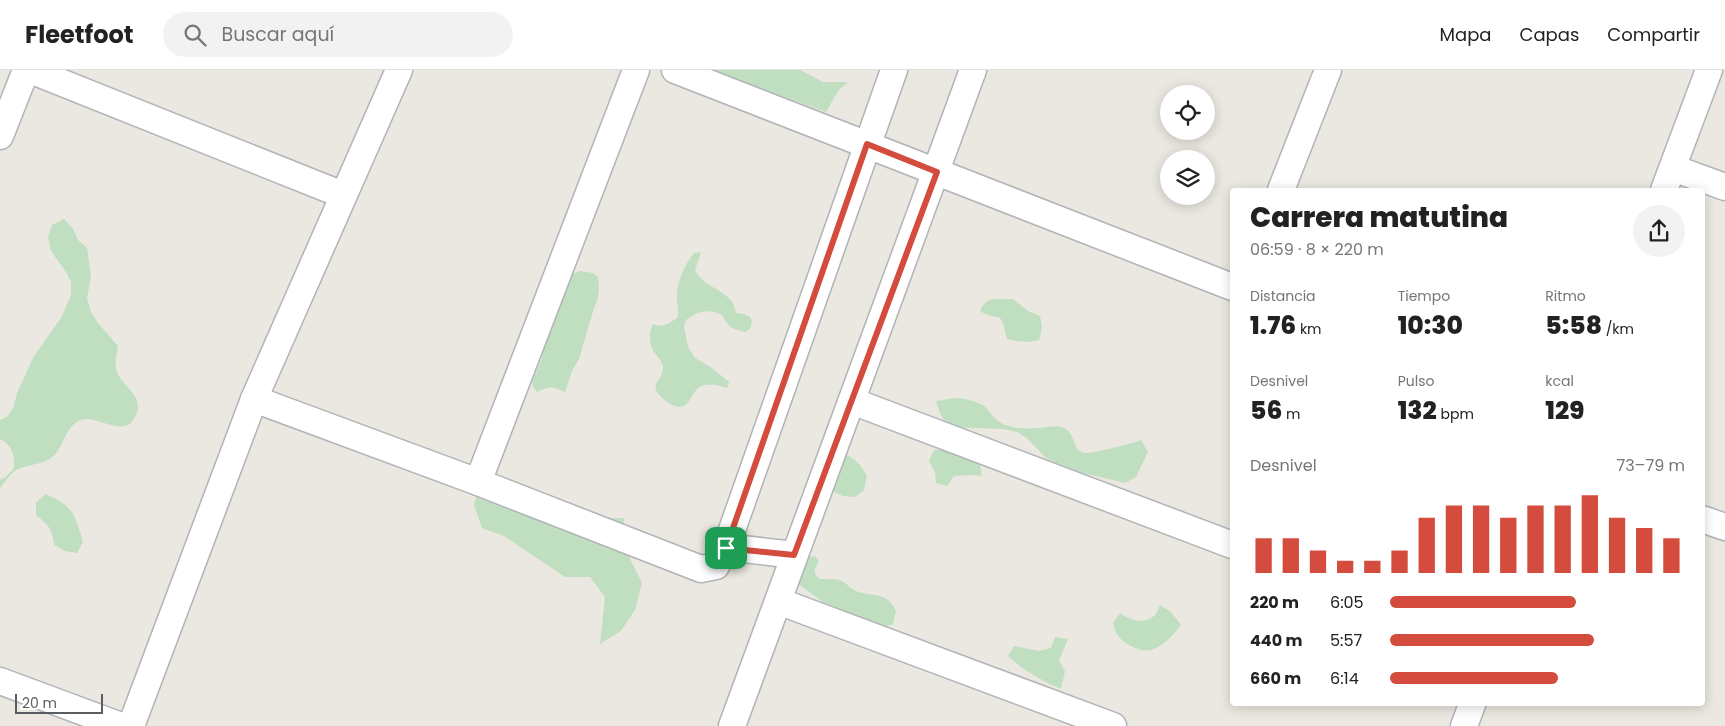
<!DOCTYPE html>
<html lang="es">
<head>
<meta charset="utf-8">
<style>
	:root { --surface:#fff; --page:#f2f2f2; --text:#222; --muted:#767676; --line:#e0e0e0; --accent:#d34c3d }
	body { margin:0; font-family:Poppins,sans-serif; background:var(--page); color:var(--text); height:100vh; display:flex; flex-direction:column; font-size:19px; white-space:nowrap }
	* { box-sizing:border-box; margin:0 }
	p { font-size:16px; color:var(--muted) }
	.icon { flex:none; width:28px; height:28px; fill:none; stroke:currentColor; stroke-width:2; stroke-linecap:round; stroke-linejoin:round }
	.map { position:relative; flex:1; overflow:hidden }
	.sheet { position:absolute; left:1230px; top:118px; width:475px; height:518px; display:flex; flex-direction:column; background:var(--surface); border-radius:5px; box-shadow:0 2px 12px #0003 }
	.sheet>* { flex:none }
	.fabs { position:absolute; left:1160px; top:15px; display:grid; gap:10px }
	.fabs a { display:grid; place-items:center; width:55px; height:55px; border-radius:50%; background:var(--surface); box-shadow:0 2px 12px #0003; font-size:25px }
	.scale { position:absolute; left:15px; bottom:12px; width:88px; box-sizing:border-box; padding-left:5px; border:2px solid #595c60; border-top:0; font-size:14px; line-height:18px; white-space:nowrap; color:#595c60; -webkit-text-stroke:4px #fff; paint-order:stroke }
	.pin { position:absolute; display:grid; place-items:center; width:42px; height:42px; color:#fff; margin:-21px; border-radius:10px; box-shadow:0 2px 8px #0006 }
	.round { display:grid; place-items:center; flex:none; width:52px; height:52px; border-radius:26px; background:var(--page) }
	.summary { display:flex; align-items:center; justify-content:space-between; height:85px; padding:0 20px }
	h1 { font-size:28px; font-weight:800; line-height:38px }
	.metrics { display:grid; grid-template-columns:repeat(3,1fr); gap:8px; height:85px; padding:5px 20px }
	.metrics div { display:grid; align-content:center }
	.metrics b { font-size:25px; font-weight:800 }
	.metrics small { font-size:14px; font-weight:400 }
	.metrics p { font-size:14px }
	.chart { height:140px; padding:10px 20px }
	.chart p { display:flex; justify-content:space-between }
	.chart svg { width:100%; height:90px; margin-top:5px; stroke:var(--accent); stroke-width:6 }
	ul { padding:0 20px; list-style:none; font-size:16px }
	li { display:grid; grid-template-columns:80px 60px 1fr; align-items:center; height:38px }
	li i { height:12px; border-radius:6px; background:var(--accent) }
	header { display:flex; align-items:center; gap:30px; box-sizing:border-box; height:70px; padding:0 25px; background:var(--surface); border-bottom:1px solid var(--line) }
	header strong { font-size:24px }
	nav { display:flex; gap:28px; margin-inline-start:auto; font-size:18px }
	.search { width:350px; height:45px; background:var(--page); display:flex; align-items:center; gap:12px; box-sizing:border-box; padding:0 18px; border-radius:28px; color:var(--muted); font-size:19px }
	.map>svg:first-child { display:block }
	.green { fill:#bfdfc0 }
	.lines { fill:none; stroke-linecap:round; stroke-linejoin:round }
	.street-casing { stroke:#b1b3b7; stroke-width:29 }
	.street { stroke:#fff; stroke-width:26 }
	.route-casing { stroke:#fff; stroke-width:10 }
	.route { stroke:#d34c3d; stroke-width:6 }
</style>
</head>
<body>
<header>
<strong>Fleetfoot</strong>
<div class="search"><svg class="icon" aria-label="search" viewBox="0 0 24 24"><circle cx="10" cy="10" r="6"/><path d="M15 15l6 6"/></svg>Buscar aquí</div>
<nav><a>Mapa</a><a>Capas</a><a>Compartir</a></nav>
</header>
<div class="map">
<svg width="1725" height="656" viewBox="0 0 1725 656">
	<rect width="100%" height="100%" fill="#eae8e0"/>
	<g class="green">
		<polygon points="712,0 800,0 823,12 848,12 838,21 826,42"/>
		<path d="M64,149l9,10 5,11 9,8 4,27 -4,24 4,13 7,11 20,23c-1,8 -4,18 -1,26 6,15 27,23 19,43 -11,26 -39,-1 -55,5 -17,6 -16,28 -30,38 -10,7 -22,6 -33,11 -7,3 -13,13 -18,19v-9l5,-1 9,-10c0,-14 -1,-22 -14,-29v-19l8,-4 6,-10 3,-13 17,-37 27,-38 10,-23v-13l-5,-10 -15,-21 -3,-14 4,-12z"/>
		<path d="M701,182l-6,18c8,19 39,20 41,43l8,1 6,3 2,5 -2,7 -5,3c-15,-4 -16,-5 -23,-17 -12,-7 -25,-4 -36,5l-2,6 4,21 7,11 17,10 17,14 -2,6c-41,-14 -29,18 -48,19 -5,0 -10,-4 -14,-7 -21,-16 0,-20 -2,-33 -1,-7 -7,-11 -10,-17 -4,-8 -4,-19 0,-26 10,4 15,0 24,-6 3,-8 -1,-15 0,-24 1,-14 8,-30 17,-41z"/>
		<path d="M580,201l13,2 5,4c2,11 1,22 -4,31l-15,51 -7,12 -7,21c-13,-6 -15,-6 -28,0l-4,-5 -1,-5 10,-24 5,-25 21,-52 4,-7z"/>
		<path d="M993,229h20l15,12 12,5 2,12 -3,12c-11,3 -21,2 -32,-1 -7,-33 -6,-15 -27,-28 3,-7 6,-10 13,-12z"/>
		<path d="M955,328c8,0 22,3 29,8 7,6 10,14 19,18 11,5 23,5 34,4 9,0 19,-4 27,0 9,4 9,15 14,22 1,1 6,3 7,3 6,1 50,-10 56,-13l7,12 -12,25 -11,6 -46,-11 -32,-13 -19,-20 -11,-7 -14,-3 -51,-2c-10,-5 -13,-16 -16,-26z"/>
		<polygon points="934,380 947,380 958,387 970,388 980,394 982,406 971,405 954,406 947,416 936,413 935,402 929,391"/>
		<path d="M841,382c13,6 19,11 26,24l-3,14 -9,7 -12,-1 -11,-5z"/>
		<polygon points="480,410 567,449 624,448 623,466 631,491 642,513 635,540 621,561 600,574 605,527 590,507 565,507 504,466 482,458 474,435"/>
		<path d="M45,424c28,11 30,21 38,48l-6,11 -12,-2 -11,-6c-1,-15 -6,-21 -18,-30v-12z"/>
		<path d="M815,486l4,5 -4,7v6l5,5c8,0 17,-1 24,3 4,3 7,7 12,9 17,7 30,-1 40,20l-3,13 -11,4 -18,-7 -12,-7 -29,-12 -26,-19 10,-26z"/>
		<path d="M1160,535l11,7 10,13c-8,10 -17,21 -30,25 -10,3 -29,-7 -34,-16 -2,-3 -3,-8 -4,-11l7,-10c10,7 23,12 34,3 3,-2 4,-8 6,-11z"/>
		<path d="M1055,567l13,2 -9,22 6,10 -4,18c-17,-7 -40,-20 -53,-33l6,-10 25,5 12,-3z"/>
	</g>
	<g class="lines">
		<defs>
			<g id="street">
				<polyline points="30,0 343,125"/>
				<polyline points="675,0 1232,217"/>
				<polyline points="0,66 26,0"/>
				<polyline points="1673,98 1725,117"/>
				<polyline points="1281,120 1328,0"/>
				<polyline points="1664,120 1709,0"/>
				<polyline points="254,329 478,412 701,499 716,496 726,477 894,0"/>
				<polyline points="852,331 1232,475"/>
				<polyline points="478,412 636,0"/>
				<polyline points="1702,449 1725,457"/>
				<polyline points="726,477 794,485"/>
				<polyline points="778,531 1113,656"/>
				<polyline points="0,611 121,656"/>
				<polyline points="131,656 254,329 399,0"/>
				<polyline points="732,656 973,0"/>
				<polyline points="1464,656 1473,632"/>
			</g>
		</defs>
		<use href="#street" class="street-casing"/>
		<use href="#street" class="street"/>
	</g>
	<g class="lines">
		<defs>
			<polygon id="route" points="867,74 937,102 794,485 726,478"/>
		</defs>
		<use href="#route" class="route-casing"/>
		<use href="#route" class="route"/>
	</g>
</svg>
<div class="fabs">
<a><svg class="icon" aria-label="locate" viewBox="0 0 24 24"><circle cx="12" cy="12" r="6"/><path d="M12 2v4M12 18v4M2 12h4M18 12h4"/></svg></a>
<a><svg class="icon" aria-label="layers" viewBox="0 0 24 24"><path d="M12 4l9 5-9 5-9-5zM3 14l9 5 9-5"/></svg></a>
</div>
<div class="scale">20 m</div>
<div class="pin" style="left:726px;top:478px;background:#1e9e55"><svg class="icon" aria-label="arrive" viewBox="0 0 24 24"><path d="M6 21V4h12l-3 4 3 4H6"/></svg></div>
<section class="sheet">
<div class="summary"><div><h1>Carrera matutina</h1><p>06:59 · 8 × 220 m</p></div><a class="round"><svg class="icon" aria-label="share" viewBox="0 0 24 24"><path d="M12 15V3M7 8l5-5 5 5M5 13v7h14v-7"/></svg></a></div>
<div class="metrics">
<div><p>Distancia</p><b>1.76<small> km</small></b></div>
<div><p>Tiempo</p><b>10:30</b></div>
<div><p>Ritmo</p><b>5:58<small> /km</small></b></div>
</div>
<div class="metrics">
<div><p>Desnivel</p><b>56<small> m</small></b></div>
<div><p>Pulso</p><b>132<small> bpm</small></b></div>
<div><p>kcal</p><b>129</b></div>
</div>
<div class="chart"><p><span>Desnivel</span>73–79 m</p>
<svg viewBox="0 0 160 44" preserveAspectRatio="none"><path d="M5 44V27M15 44V27M25 44V33M35 44V38M45 44V38M55 44V33M65 44V17M75 44V11M85 44V11M95 44V17M105 44V11M115 44V11M125 44V6M135 44V17M145 44V22M155 44V27"/></svg>
</div>
<ul>
<li><b>220 m</b>6:05<i style="width:63%"></i></li>
<li><b>440 m</b>5:57<i style="width:69%"></i></li>
<li><b>660 m</b>6:14<i style="width:57%"></i></li>
</ul>
</section>
</div>
</body>
</html>
